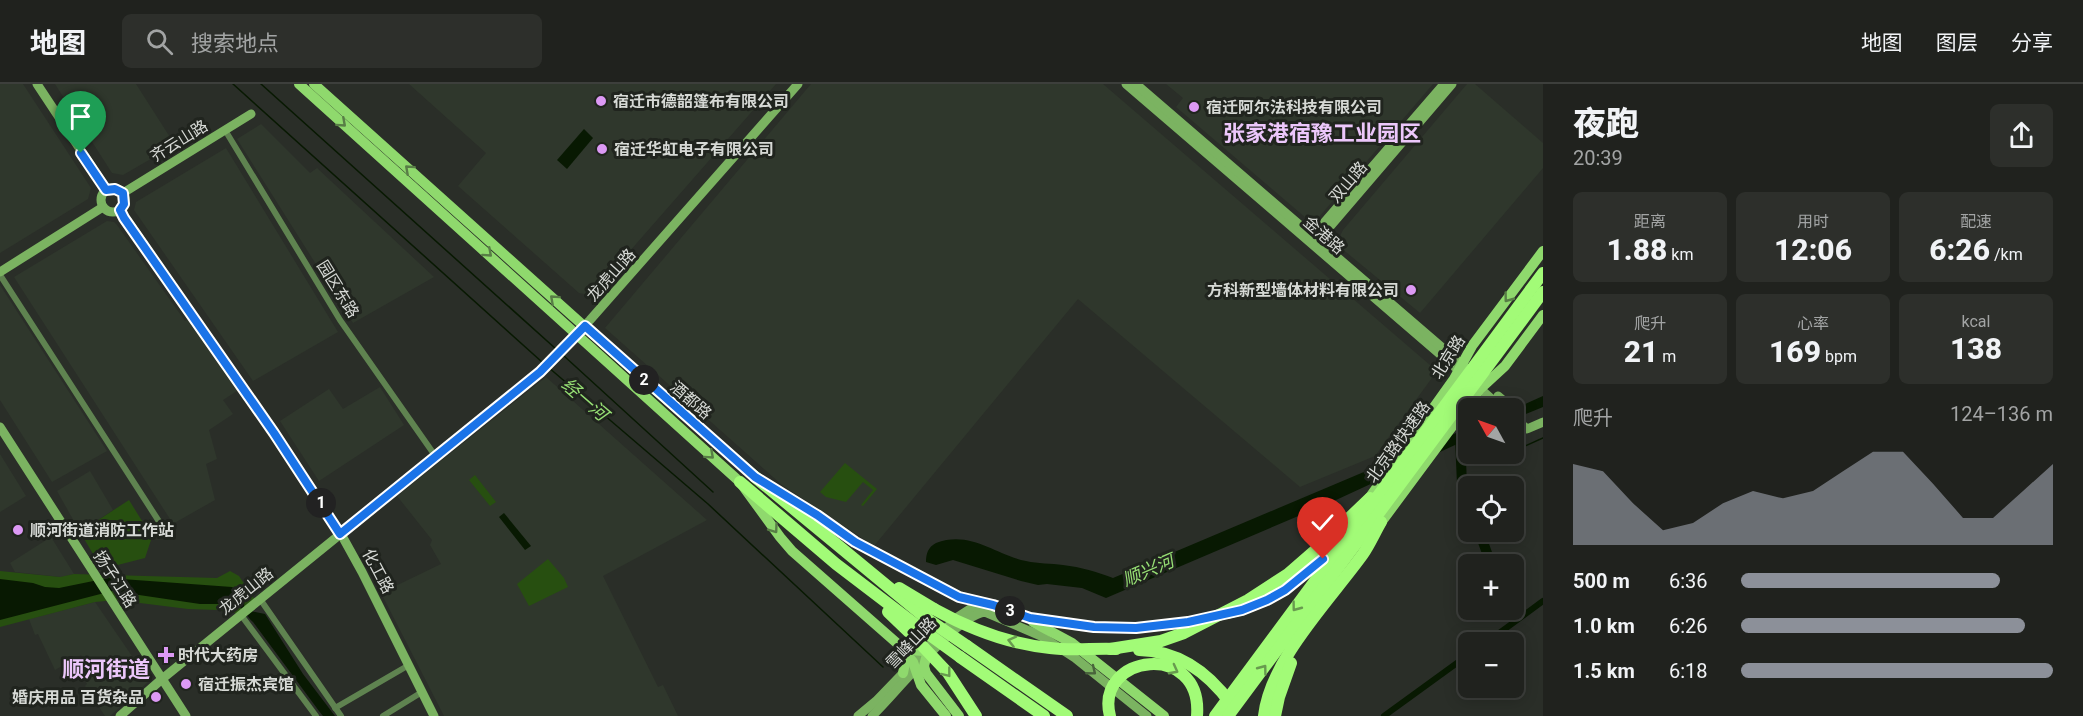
<!DOCTYPE html>
<html lang="zh">
<head>
<meta charset="utf-8">
<style>
	:root { --surface:#20221e; --page:#2d2f2b; --text:#f1f3f6; --muted:#a2a4a4; --line:#3d3f3c; --accent:#8c9099 }
	body { margin:0; font-family:Roboto,"Noto Sans SC",sans-serif; background:var(--page); color:var(--text); height:100vh; display:flex; flex-direction:column; font-size:22px; white-space:nowrap }
	* { box-sizing:border-box; margin:0 }
	p { font-size:20px; color:var(--muted) }
	.icon { flex:none; width:33px; height:33px; fill:none; stroke:currentColor; stroke-width:2; stroke-linecap:round; stroke-linejoin:round }
	.map { position:relative; flex:1; overflow:hidden }
	.sheet { display:flex; flex-direction:column; background:var(--surface); width:540px }
	.sheet>* { flex:none }
	.needle { width:39px; rotate:310deg }
	.fabs { position:absolute; left:1458px; top:314px; display:grid; gap:12px }
	.fabs a { display:grid; place-items:center; width:66px; height:66px; border-radius:9px; background:var(--surface); box-shadow:0 3px 15px #0003,0 0 0 2px var(--line); font-size:30px }
	.pin { position:absolute; display:grid; place-items:center; width:51px; height:51px; color:#fff; margin:-62px -26px; border-radius:50% 50% 50% 0; rotate:-45deg; box-shadow:0 0 6px #0007 }
	.pin .icon { rotate:45deg }
	.km { position:absolute; width:30px; height:30px; margin:-15px; border-radius:50%; background:#222; color:#fff; font-size:16px; line-height:30px; text-align:center }
	.round { display:grid; place-items:center; flex:none; width:63px; height:63px; border-radius:9px; background:var(--page) }
	.head { display:flex; align-items:center; justify-content:space-between; height:102px; padding:0 30px }
	h1 { font-size:33px; font-weight:800; line-height:45px }
	.stats { display:grid; grid-template-columns:repeat(3,1fr); gap:9px; height:102px; padding:6px 30px }
	.stats div { display:grid; align-content:center; border-radius:9px; background:var(--page); text-align:center }
	.stats b { font-size:30px; font-weight:800 }
	.stats small { font-size:16px; font-weight:400 }
	.stats p { font-size:16px }
	.chart { height:168px; padding:12px 30px }
	.chart p { display:flex; justify-content:space-between }
	.chart svg { width:100%; height:108px; margin-top:6px; fill:var(--accent); opacity:.7 }
	ul { padding:0 30px; list-style:none; font-size:20px }
	li { display:grid; grid-template-columns:96px 72px 1fr; align-items:center; height:45px }
	li i { height:15px; border-radius:8px; background:var(--accent) }
	header { display:flex; align-items:center; gap:36px; box-sizing:border-box; height:84px; padding:0 30px; background:var(--surface); border-bottom:2px solid var(--line) }
	header strong { font-size:28px }
	nav { display:flex; gap:33px; margin-inline-start:auto; font-size:21px }
	.search { width:420px; height:54px; background:var(--page); display:flex; align-items:center; gap:15px; box-sizing:border-box; padding:0 21px; border-radius:9px; color:var(--muted); font-size:22px }
	main { display:flex; flex:1; min-height:0 }
	.map>svg:first-child { display:block }
	.built { fill:#2f372c }
	.green { fill:#274f10 }
	.water { fill:#081902 }
	.lines { fill:none; stroke-linecap:round; stroke-linejoin:round }
	.stream { stroke:#081902; stroke-width:1.5 }
	.canal { stroke:#081902; stroke-width:6 }
	.river { stroke:#081902; stroke-width:10 }
	.street { stroke:#5f8350; stroke-width:6 }
	.secondary { stroke:#7bb361; stroke-width:9 }
	.primary { stroke:#8fd96d; stroke-width:10 }
	.highway { stroke:#a2fb77; stroke-width:12 }
	.highway-bridge { stroke:#a2fb77; stroke-width:12 }
	.oneway { stroke:#587e46 }
	.oneway2 { stroke:#689a4f }
	.oneway3 { stroke:#49643c }
	.route-casing { stroke:#fff; stroke-width:12 }
	.route { stroke:#1a73e8; stroke-width:8 }
	.poi-dot { fill:#dc99f4; stroke:#20241e; stroke-width:2 }
	.labels { text-anchor:middle; dominant-baseline:central; stroke-width:6; stroke-linejoin:round; paint-order:stroke }
	.poi-label { font-size:16px; font-weight:bold; fill:#d6d9d5; stroke:#20241e; text-anchor:start }
	.street-label { font-size:16px; fill:#d6d9d5; stroke:#20241e }
	.water-label { font-size:18px; font-style:italic; fill:#96df74; stroke:#20241e }
	.district-label { font-size:22px; font-weight:bold; fill:#ecc7fb; stroke:#20241e }
</style>
</head>
<body>
<header>
<strong>地图</strong>
<div class="search"><svg class="icon" aria-label="search" viewBox="0 0 24 24"><circle cx="10" cy="10" r="6"/><path d="M15 15l6 6"/></svg>搜索地点</div>
<nav><a>地图</a><a>图层</a><a>分享</a></nav>
</header>
<main>
<div class="map">
<svg width="1543" height="632" viewBox="0 0 1543 632">
	<rect width="100%" height="100%" fill="#2a2e28"/>
	<g class="built">
		<polygon points="0,0 23,0 91,104 88,115 0,169"/>
		<polygon points="55,0 136,0 175,61 123,91 112,89"/>
		<polygon points="409,0 776,0 594,208 589,211 579,209 458,102 486,69"/>
		<polygon points="811,0 1103,0 1437,287 1375,372 1300,403 1078,215 874,462 782,401 605,244"/>
		<polygon points="1166,0 1433,0 1313,140 1176,23 1183,14"/>
		<polygon points="1467,0 1475,0 1543,59 1543,84 1420,229 1341,164 1339,154 1343,146"/>
		<polygon points="261,40 310,89 317,84 434,193 353,239 237,55"/>
		<polygon points="226,64 338,248 253,297 134,126 136,118"/>
		<polygon points="107,137 114,138 117,141 185,237 191,234 240,305 223,316 233,330 209,346 217,375 206,380 215,416 162,446 160,442 170,435 14,193"/>
		<polygon points="0,201 107,367 52,398 0,316"/>
		<polygon points="546,293 707,436 603,492 658,603 663,601 678,632 444,632 381,509 441,480 430,461 432,456 397,412"/>
		<polygon points="380,303 404,341 319,397 280,337 329,305 343,325"/>
		<polygon points="0,370 26,412 0,428"/>
		<polygon points="90,387 113,426 80,448 57,407"/>
		<polygon points="51,453 74,490 61,493 15,488 10,479"/>
		<polygon points="95,518 149,597 110,632 105,632 85,602 87,600 80,588 88,582 81,571 55,586 38,550 35,551 29,535"/>
	</g>
	<g class="green">
		<polygon points="845,379 877,405 863,422 861,421 873,406 863,398 846,418 826,413 820,408"/>
		<polygon points="475,391 496,418 490,422 469,396"/>
		<polygon points="129,416 152,453 145,474 102,485 80,448"/>
		<polygon points="548,475 564,494 568,503 529,522 517,500"/>
		<polygon points="0,487 60,493 74,490 217,494 230,487 239,492 255,516 239,529 232,529 218,526 188,525 116,516 95,518 0,543"/>
	</g>
	<g class="water">
		<polygon points="584,45 593,54 567,85 557,76"/>
		<polygon points="1543,312 1543,323 1514,335 1514,325"/>
		<path d="M1468,344v11l-132,61 -230,98 -24,-10 -35,-4 -9,1 -17,-4 -68,-21 -17,5 -10,-3c0,-8 2,-15 10,-19 35,-13 59,12 90,18 12,3 25,2 37,4 18,2 34,7 50,13z"/>
		<polygon points="504,429 531,462 525,466 499,433"/>
		<path d="M108,494l124,9c7,5 14,10 12,19l6,5 15,3 38,60 32,42h-12l-4,-5 -66,-89c-7,-6 -10,-15 -18,-18h-35l-88,-13 -112,29v-41l33,4 12,4 14,1z"/>
	</g>
	<g class="lines">
		<g class="stream">
			<polyline points="233,0 542,278"/>
			<polyline points="261,0 556,265"/>
			<polyline points="564,272 713,408"/>
			<polyline points="548,283 708,420 883,583"/>
			<polyline points="1514,367 1543,354"/>
			<polyline points="1482,380 1508,369"/>
		</g>
		<g class="canal">
			<polyline points="1487,558 1543,517"/>
			<polyline points="1384,632 1468,571"/>
		</g>
		<g class="river">
			<polyline points="1460,354 1462,400 1468,417"/>
			<polyline points="1479,447 1491,480"/>
		</g>
		<g class="street">
			<polyline points="225,46 340,236 436,373"/>
			<polyline points="0,191 160,439"/>
			<polyline points="260,515 341,632"/>
			<polyline points="241,531 316,632"/>
			<polyline points="335,624 409,581"/>
			<polyline points="383,632 422,608"/>
		</g>
		<g class="secondary">
			<polyline points="37,0 107,106"/>
			<polyline points="1126,0 1463,290"/>
			<polyline points="1136,0 1467,285"/>
			<circle cx="113" cy="116" r="12"/>
			<polyline points="123,109 251,30"/>
			<polyline points="120,126 274,349 341,450 362,488 434,632"/>
			<polyline points="1310,155 1444,0"/>
			<polyline points="1315,160 1452,0"/>
			<polyline points="0,188 103,123"/>
			<polyline points="1476,301 1502,324"/>
			<polyline points="1498,312 1512,324"/>
			<polyline points="1514,334 1527,345 1543,338"/>
			<polyline points="0,343 186,632"/>
			<polyline points="120,632 162,595 540,288 590,236 798,0"/>
			<polyline points="858,632 876,617 956,534 973,523 985,521"/>
			<path d="M872,632c25,-23 83,-100 113,-104l56,24 34,22 72,58"/>
		</g>
		<g class="primary">
			<polyline points="299,0 740,398 780,453 792,467 899,561 911,566 923,567"/>
			<polyline points="314,0 652,303 760,396"/>
			<polyline points="781,409 855,458 959,513 993,521 1030,534 1094,543 1136,544 1188,539 1206,534"/>
			<polyline points="1370,413 1454,295 1472,262 1543,167"/>
			<polyline points="1377,444 1480,305 1505,282 1543,231"/>
			<path d="M1227,530c46,-10 81,-38 111,-72"/>
			<polyline points="1033,538 1072,559 1164,632"/>
			<polyline points="902,565 913,578 921,601 946,632"/>
			<polyline points="901,566 905,579 903,589"/>
			<polyline points="926,574 924,582 926,589 959,632"/>
		</g>
		<g class="highway">
			<polyline points="755,393 926,534"/>
			<polyline points="740,398 836,480 920,544"/>
			<polyline points="899,504 934,525"/>
			<polyline points="888,528 913,552"/>
			<polyline points="967,562 1067,632"/>
			<polyline points="960,573 1044,632"/>
		</g>
		<g class="highway-bridge">
			<path d="M934,525c36,20 75,35 116,39 22,3 44,0 66,1"/>
			<polyline points="926,534 967,562"/>
			<polyline points="920,544 960,573"/>
			<polyline points="913,552 948,589 976,632"/>
			<polyline points="1110,565 1161,557 1184,549 1248,516 1288,490 1319,463 1370,414"/>
			<path d="M1139,566c40,1 69,22 92,54"/>
			<path d="M1110,632c-16,-62 93,-76 87,0"/>
			<polyline points="1215,632 1543,189"/>
			<polyline points="1228,632 1543,208"/>
			<path d="M1264,632c6,-56 66,-116 99,-162 7,-10 12,-22 18,-32"/>
			<polyline points="1275,632 1279,613 1291,579"/>
		</g>
	</g>
	<defs><path id="oneway-chevron" d="M-2-3.5L2.5 0L-2 3.5" fill="none" stroke-width="1.6" stroke-linecap="round" stroke-linejoin="round" transform="scale(1.5)"/></defs>
	<g class="oneway">
		<use href="#oneway-chevron" transform="translate(342 39) rotate(42)"/>
		<use href="#oneway-chevron" transform="translate(409 85) rotate(-138)"/>
		<use href="#oneway-chevron" transform="translate(488 169) rotate(42)"/>
		<use href="#oneway-chevron" transform="translate(1508 214) rotate(127)"/>
		<use href="#oneway-chevron" transform="translate(554 215) rotate(-138)"/>
		<use href="#oneway-chevron" transform="translate(710 371) rotate(42)"/>
		<use href="#oneway-chevron" transform="translate(774 445) rotate(54)"/>
	</g>
	<g class="oneway2">
		<use href="#oneway-chevron" transform="translate(1296 523) rotate(127)"/>
		<use href="#oneway-chevron" transform="translate(1012 557) rotate(-166)"/>
		<use href="#oneway-chevron" transform="translate(1263 585) rotate(-53)"/>
		<use href="#oneway-chevron" transform="translate(1174 586) rotate(28)"/>
		<use href="#oneway-chevron" transform="translate(947 589) rotate(52)"/>
	</g>
	<use class="oneway3" href="#oneway-chevron" transform="translate(1092 587) rotate(39)"/>
	<g class="lines">
		<defs>
			<polyline id="route" points="81,69 106,106 115,105 123,109 124,120 120,126 124,134 274,349 340,450 540,288 585,242 755,393 817,431 855,458 959,513 993,521 1030,534 1094,543 1136,544 1188,538 1242,526 1267,516 1285,506 1323,475"/>
		</defs>
		<use href="#route" class="route-casing"/>
		<use href="#route" class="route"/>
	</g>
	<g class="poi-dot">
		<circle cx="601" cy="17" r="6"/>
		<circle cx="1194" cy="23" r="6"/>
		<circle cx="602" cy="65" r="6"/>
		<circle cx="1411" cy="206" r="6"/>
		<circle cx="18" cy="446" r="6"/>
		<path d="M163 562h6v6h6v6h-6v6h-6v-6h-6v-6h6z"/>
		<circle cx="186" cy="600" r="6"/>
		<circle cx="156" cy="613" r="6"/>
	</g>
	<g class="labels">
		<g class="poi-label">
			<text x="613" y="17">宿迁市德韶篷布有限公司</text>
			<text x="1206" y="23">宿迁阿尔法科技有限公司</text>
			<text x="614" y="65">宿迁华虹电子有限公司</text>
			<text x="1399" y="206" text-anchor="end">方科新型墙体材料有限公司</text>
			<text x="30" y="446">顺河街道消防工作站</text>
			<text x="178" y="571">时代大药房</text>
			<text x="198" y="600">宿迁振杰宾馆</text>
			<text x="144" y="613" text-anchor="end">婚庆用品 百货杂品</text>
		</g>
		<g class="street-label">
			<text transform="translate(179 57) rotate(-32)">齐云山路</text>
			<text transform="translate(1348 98) rotate(-49)">双山路</text>
			<text transform="translate(1324 151) rotate(41)">金港路</text>
			<text transform="translate(611 191) rotate(-48)">龙虎山路</text>
			<text transform="translate(338 205) rotate(58)">园区东路</text>
			<text transform="translate(1448 273) rotate(-58)">北京路</text>
			<text transform="translate(691 316) rotate(41)">酒都路</text>
			<text transform="translate(1398 358) rotate(-54)">北京路快速路</text>
			<text transform="translate(378 487) rotate(62)">化工路</text>
			<text transform="translate(115 495) rotate(57)">扬子江路</text>
			<text transform="translate(246 507) rotate(-39)">龙虎山路</text>
			<text transform="translate(911 559) rotate(-46)">雪峰山路</text>
		</g>
		<g class="water-label">
			<text transform="translate(585 315) rotate(41)">经一河</text>
			<text transform="translate(1148 486) rotate(-23)">顺兴河</text>
		</g>
		<g class="district-label">
			<text x="1322" y="49">张家港宿豫工业园区</text>
			<text x="106" y="585">顺河街道</text>
		</g>
	</g>
</svg>
<div class="fabs">
<a><svg class="needle" viewBox="-14 -14 28 28"><path d="M0-13l5 13h-10z" fill="#e53935"/><path d="M0 13l5-13h-10z" fill="#a2a4a4"/></svg></a>
<a><svg class="icon" aria-label="locate" viewBox="0 0 24 24"><circle cx="12" cy="12" r="6"/><path d="M12 2v4M12 18v4M2 12h4M18 12h4"/></svg></a>
<a>+</a>
<a>−</a>
</div>
<div class="pin" style="left:81px;top:69px;background:#1e9e55"><svg class="icon" aria-label="arrive" viewBox="0 0 24 24"><path d="M6 21V4h12l-3 4 3 4H6"/></svg></div>
<div class="pin" style="left:1323px;top:475px;background:#d93025"><svg class="icon" aria-label="check" viewBox="0 0 24 24"><path d="M5 12l5 5 9-10"/></svg></div>
<b class="km" style="left:321px;top:419px">1</b>
<b class="km" style="left:644px;top:296px">2</b>
<b class="km" style="left:1010px;top:527px">3</b>
</div>
<section class="sheet">
<div class="head"><div><h1>夜跑</h1><p>20:39</p></div><a class="round"><svg class="icon" aria-label="share" viewBox="0 0 24 24"><path d="M12 15V3M7 8l5-5 5 5M5 13v7h14v-7"/></svg></a></div>
<div class="stats">
<div><p>距离</p><b>1.88<small> km</small></b></div>
<div><p>用时</p><b>12:06</b></div>
<div><p>配速</p><b>6:26<small> /km</small></b></div>
</div>
<div class="stats">
<div><p>爬升</p><b>21<small> m</small></b></div>
<div><p>心率</p><b>169<small> bpm</small></b></div>
<div><p>kcal</p><b>138</b></div>
</div>
<div class="chart"><p><span>爬升</span>124–136 m</p>
<svg viewBox="0 0 160 44" preserveAspectRatio="none"><path d="M0 44V11L10 14L20 27L30 38L40 35L50 27L60 22L70 25L80 22L90 14L100 6L110 6L120 19L130 33L140 33L150 22L160 11V44z"/></svg>
</div>
<ul>
<li><b>500 m</b>6:36<i style="width:83%"></i></li>
<li><b>1.0 km</b>6:26<i style="width:91%"></i></li>
<li><b>1.5 km</b>6:18<i style="width:100%"></i></li>
</ul>
</section>
</main>
</body>
</html>
